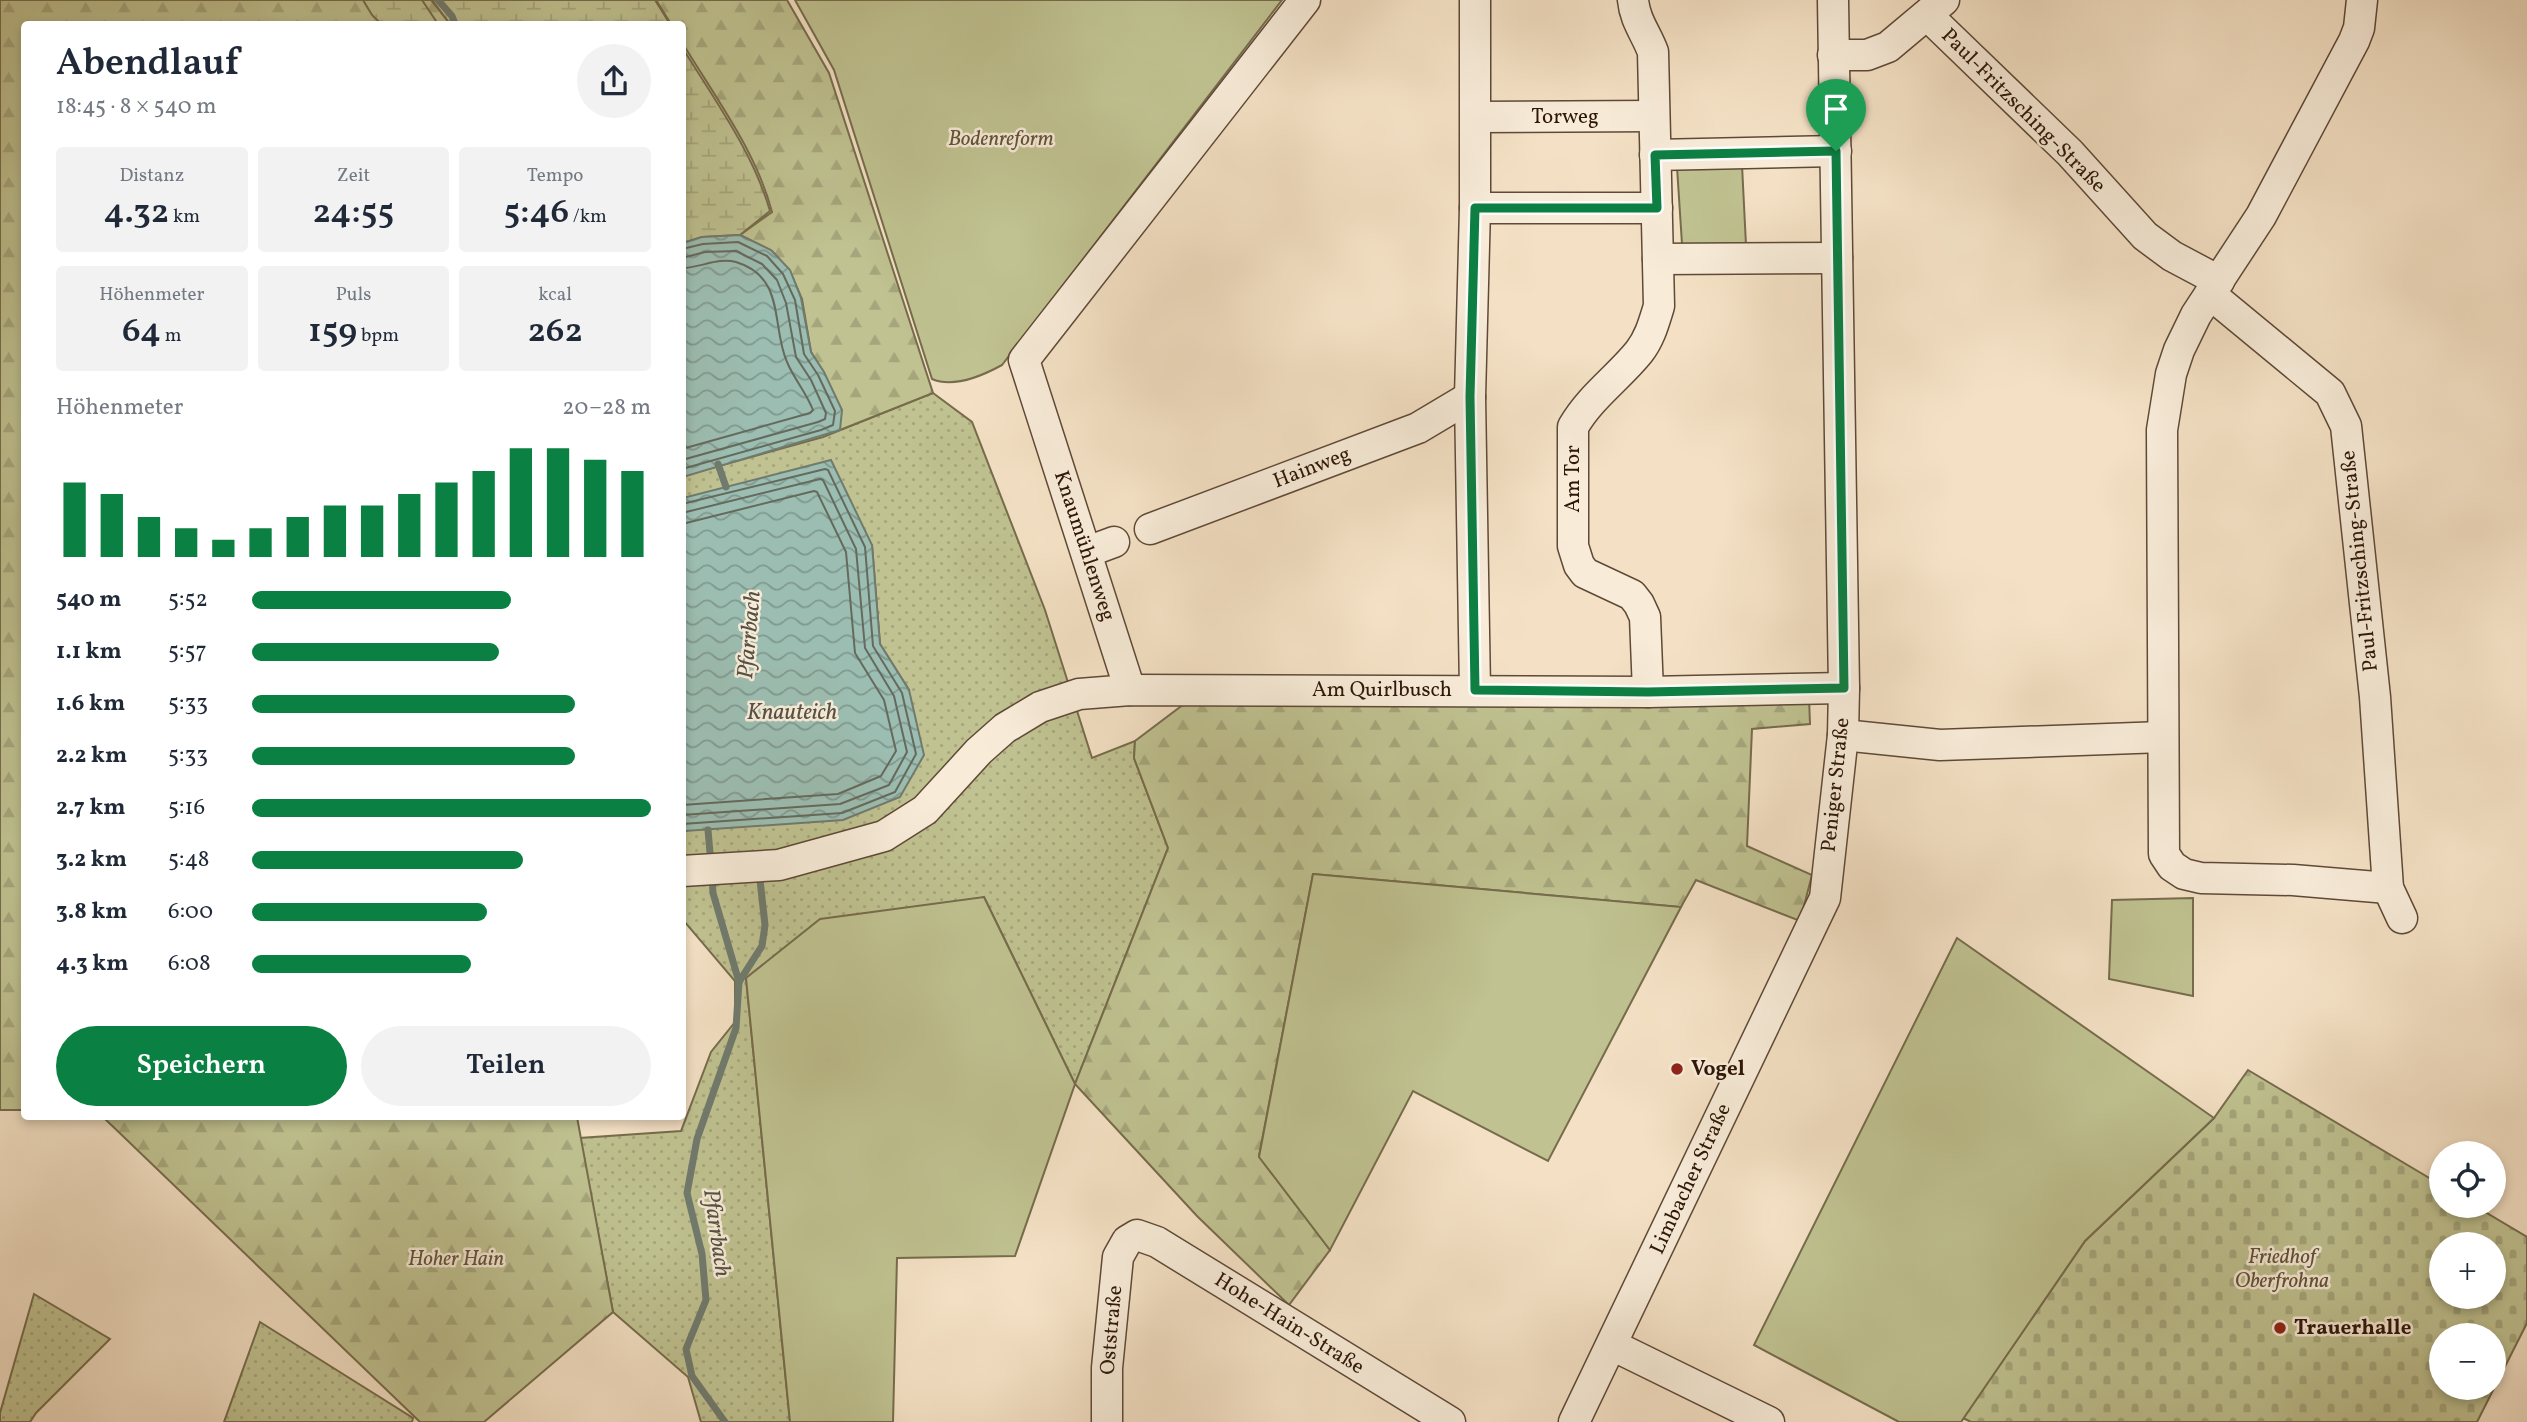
<!DOCTYPE html>
<html lang="de">
<head>
<meta charset="utf-8">
<style>
	:root { --surface:#fff; --page:#f2f2f3; --text:#1f2937; --muted:#747a83; --accent:#0b8043 }
	body { margin:0; font-family:Vollkorn,serif; background:var(--page); color:var(--text); height:100vh; display:flex; flex-direction:column; font-size:26px; white-space:nowrap }
	* { box-sizing:border-box; margin:0 }
	p { font-size:23px; color:var(--muted) }
	.icon { flex:none; width:38px; height:38px; fill:none; stroke:currentColor; stroke-width:2; stroke-linecap:round; stroke-linejoin:round }
	.map { position:relative; flex:1; overflow:hidden }
	.side { position:absolute; left:21px; top:21px; width:665px; height:1099px; display:flex; flex-direction:column; background:var(--surface); border-radius:7px; box-shadow:0 4px 10px #0003 }
	.side>* { flex:none }
	.buttons { position:absolute; left:2429px; top:1141px; display:grid; gap:14px }
	.buttons a { display:grid; place-items:center; width:77px; height:77px; border-radius:50%; background:var(--surface); box-shadow:0 4px 10px #0003; font-size:35px }
	.pin { position:absolute; display:grid; place-items:center; width:60px; height:60px; color:#fff; margin:-72px -30px; border-radius:50% 50% 50% 0; rotate:-45deg; box-shadow:0 0 7px #0007 }
	.pin .icon { rotate:45deg }
	.round { display:grid; place-items:center; flex:none; width:74px; height:74px; border-radius:37px; background:var(--page) }
	.head { display:flex; align-items:center; justify-content:space-between; height:119px; padding:0 35px }
	h1 { font-size:38px; font-weight:600; line-height:52px }
	.stats { display:grid; grid-template-columns:repeat(3,1fr); gap:10px; height:119px; padding:7px 35px }
	.stats div { display:grid; align-content:center; border-radius:7px; background:var(--page); text-align:center }
	.stats b { font-size:35px; font-weight:600 }
	.stats small { font-size:19px; font-weight:400 }
	.stats p { font-size:19px }
	.chart { height:196px; padding:14px 35px }
	.chart p { display:flex; justify-content:space-between }
	.chart svg { width:100%; height:126px; margin-top:7px; stroke:var(--accent); stroke-width:6 }
	.cta { display:flex; gap:14px; margin-top:auto; padding:14px 35px }
	.cta a { flex:1; height:80px; border-radius:42px; background:var(--accent); color:#fff; font-size:28px; font-weight:600; line-height:80px; text-align:center }
	.cta a+a { background:var(--page); color:var(--text) }
	ul { padding:0 35px; list-style:none; font-size:23px }
	li { display:grid; grid-template-columns:112px 84px 1fr; align-items:center; height:52px }
	li i { height:18px; border-radius:9px; background:var(--accent) }
	.map>svg:first-child { display:block }
	.grass { fill:url(#grass-dots); stroke:#766c4c; stroke-width:2 }
	.forest { fill:url(#forest-firs); stroke:#766c4c; stroke-width:2 }
	.wetland { fill:url(#wetland-marsh); stroke:#766c4c; stroke-width:2 }
	.cemetery { fill:url(#cemetery-stones); stroke:#766c4c; stroke-width:2; fill-rule:evenodd }
	.green { fill:#c0c291; stroke:#766c4c; stroke-width:2 }
	.water { fill:url(#water-waves); stroke:#707b6e; stroke-width:2 }
	.lines { fill:none; stroke-linecap:round; stroke-linejoin:round }
	.shore { stroke:#646a5d; stroke-width:2 }
	.stream { stroke:#707b6e; stroke-width:7 }
	.minor-casing { stroke:#5f4937; stroke-width:33 }
	.minor { stroke:#f8ecd9; stroke-width:30 }
	.route-casing { stroke:#fff; stroke-width:14 }
	.route { stroke:#0b8043; stroke-width:9 }
	.poi-dot { fill:#8f2418; stroke:#f8ecd9; stroke-width:2.5 }
	.labels { text-anchor:middle; dominant-baseline:central; stroke-width:5; stroke-linejoin:round; paint-order:stroke }
	.street-label { font-size:21px; fill:#2d1608; stroke:#f8ecd9 }
	.park-label { font-size:21px; font-style:italic; fill:#605238; stroke:#f8ecd9 }
	.poi-label { font-size:21px; font-weight:bold; fill:#2d1608; stroke:#f8ecd9; text-anchor:start }
	.water-label { font-size:23px; font-style:italic; fill:#545144; stroke:#f8ecd9 }
</style>
</head>
<body>
<div class="map">
<svg width="2527" height="1422" viewBox="0 0 2527 1422">
	<defs>
		<pattern id="grass-dots" width="8" height="8" patternUnits="userSpaceOnUse" patternTransform="scale(1.75)"><rect width="8" height="8" fill="#c0c291"/><path d="M2 2h.1M6 6h.1" fill="none" stroke="#a5a67c" stroke-width="1.8" stroke-linecap="round"/></pattern>
		<pattern id="forest-firs" width="22" height="20" patternUnits="userSpaceOnUse" patternTransform="scale(1.75)"><rect width="22" height="20" fill="#c0c291"/><path d="M5 1l3.5 6h-7zM16 11l3.5 6h-7z" fill="#a5a67c"/></pattern>
		<pattern id="wetland-marsh" width="20" height="14" patternUnits="userSpaceOnUse" patternTransform="scale(1.75)"><rect width="20" height="14" fill="#c0c291"/><path d="M1 5h8M5 5V1M11 12h8M15 12V8" fill="none" stroke="#a5a67c"/></pattern>
		<pattern id="cemetery-stones" width="16" height="16" patternUnits="userSpaceOnUse" patternTransform="scale(1.75)"><rect width="16" height="16" fill="#c0c291"/><path d="M2 7V4a2 2 0 0 1 4 0v3zM10 15v-3a2 2 0 0 1 4 0v3z" fill="#a5a67c"/></pattern>
		<pattern id="water-waves" width="16" height="10" patternUnits="userSpaceOnUse" patternTransform="scale(1.75)"><rect width="16" height="10" fill="#9cbeb2"/><path d="M0 5q4-4 8 0t8 0" fill="none" stroke="#80998f"/></pattern>
	</defs>
	<rect width="100%" height="100%" fill="#f4e1c5"/>
	<filter id="stains"><feTurbulence type="fractalNoise" baseFrequency=".00286" numOctaves="4"/><feColorMatrix values="0 0 0 0 .2 0 0 0 0 .09 0 0 0 0 .02 0 0 0 .5 -.17"/></filter>
	<radialGradient id="worn" r=".72"><stop offset=".6" stop-color="#630" stop-opacity="0"/><stop offset="1" stop-color="#630" stop-opacity=".3"/></radialGradient>
	<g class="grass">
		<polygon points="933,393 972,422 1045,610 1092,758 1135,741 1134,758 1168,848 1075,1084 984,897 746,978 790,1422 701,1422 688,1377 613,1312 580,1138 681,1131 711,1052 735,1022 735,981 683,920 683,810 686,831 909,690 880,644 872,545 683,498 683,476 823,437"/>
		<polygon points="34,1294 110,1339 36,1413 30,1422 0,1422 0,1413"/>
		<polygon points="260,1322 413,1418 412,1422 224,1422"/>
	</g>
	<g class="forest">
		<polygon points="0,0 431,0 450,24 24,24 24,1110 0,1110"/>
		<path d="M656,0h131l42,73 104,320 -93,37 -16,-57 -13,-21 -9,-53 -12,-28 -18,-20 -32,-16 32,-23c-16,-61 -57,-115 -89,-168l-1,-20h-11z"/>
		<polygon points="1809,698 1810,724 1752,729 1747,846 1812,875 1800,921 1696,880 1681,907 1313,874 1259,1156 1330,1250 1289,1305 1197,1216 1075,1084 1168,848 1134,758 1135,741 1188,701"/>
		<polygon points="103,1117 577,1117 613,1312 484,1422 420,1422"/>
	</g>
	<g class="wetland">
		<polygon points="363,0 422,0 438,24 381,24 372,15"/>
		<polygon points="432,0 655,0 670,24 450,24"/>
		<path d="M682,47c32,52 71,105 88,164l-30,24 -38,2 -19,6z"/>
	</g>
	<path class="cemetery" d="M2248,1070l193,115v21h34l52,31v86l-50,99h-506l-8,-4 122,-177 129,-123zM2441,1244h53v53h-53zM2441,1335h53v53h-53z"/>
	<g class="green">
		<path d="M795,0h487l-280,365c-20,11 -49,23 -70,14l-98,-309z"/>
		<polygon points="1742,165 1746,245 1682,244 1677,167"/>
		<polygon points="1313,874 1681,907 1548,1161 1413,1091 1330,1250 1259,1157"/>
		<polygon points="984,897 1075,1084 1015,1256 897,1258 893,1422 790,1422 746,978 820,919"/>
		<polygon points="2193,898 2193,996 2109,979 2112,900"/>
		<polygon points="1957,938 2214,1118 2085,1241 1961,1422 1899,1422 1754,1345"/>
	</g>
	<g class="water">
		<polygon points="740,235 771,250 790,270 801,298 811,352 824,372 842,410 840,430 683,477 683,243 702,237"/>
		<polygon points="831,460 872,545 880,644 909,690 924,755 900,797 843,820 685,831 682,810 683,498"/>
	</g>
	<g class="lines">
		<g class="shore">
			<polyline points="682,249 703,244 738,242 767,256 783,274 795,300 804,354 818,375 835,411 833,425 821,430 682,469"/>
			<polyline points="682,258 705,252 736,251 762,264 777,280 786,303 796,357 811,380 826,413 825,419 818,422 682,460"/>
			<path d="M682,268c18,0 36,-11 54,-6 50,15 35,64 51,100 7,17 19,30 26,48l-3,3 -128,36"/>
			<polyline points="682,504 825,469 828,470 865,547 873,646 902,693 916,754 895,792 842,813 682,824"/>
			<polyline points="682,513 820,479 823,480 856,549 865,648 894,696 907,752 889,785 840,804 682,815"/>
			<polyline points="682,524 814,491 817,492 846,552 855,653 884,700 896,751 881,776 838,794 682,805"/>
		</g>
		<g class="stream">
			<polyline points="438,0 452,16 455,24"/>
			<polyline points="718,464 726,487"/>
			<polyline points="708,830 711,864"/>
			<polyline points="712,876 713,893 739,982"/>
			<polyline points="725,1422 692,1376 686,1349 706,1300 702,1254 687,1193 697,1139 736,1028 739,982 762,946 765,925 760,880"/>
		</g>
		<defs>
			<g id="minor">
				<polyline points="1475,0 1475,208 1470,397 1475,690"/>
				<path d="M1633,0c2,21 13,33 20,52l6,254c-5,16 -9,32 -20,46 -21,26 -49,45 -66,75v119l6,19 6,8 47,22 7,9 6,13 3,75"/>
				<polyline points="2362,0 2359,28 2354,41 2261,216 2196,315 2179,350 2171,374 2162,430 2164,854 2172,866 2184,874 2201,878 2293,880 2388,888"/>
				<polyline points="1927,15 2070,153 2145,236 2172,256 2219,281"/>
				<polyline points="1833,55 1867,55 1888,47 1944,0"/>
				<polyline points="1476,117 1654,116"/>
				<polyline points="1655,155 1836,151"/>
				<polyline points="1475,208 1657,208"/>
				<polyline points="1658,259 1837,258"/>
				<polyline points="2210,294 2330,393 2346,426 2375,697 2388,888 2402,918"/>
				<polyline points="1150,529 1418,428 1470,397"/>
				<polyline points="1087,552 1114,542"/>
				<polyline points="1130,690 1024,360 1305,0"/>
				<polyline points="1843,735 1940,745 2163,737"/>
				<polyline points="682,871 779,865 884,836 925,810 979,751 1005,728 1040,707 1079,694 1130,690 1648,692 1844,688"/>
				<polyline points="1612,1345 1769,1422"/>
				<polyline points="1107,1422 1107,1368 1118,1257 1127,1241 1137,1235 1157,1242 1450,1422"/>
				<polyline points="1574,1422 1825,898 1843,735 1844,688 1833,0"/>
			</g>
		</defs>
		<use href="#minor" class="minor-casing"/>
		<use href="#minor" class="minor"/>
	</g>
	<g class="lines">
		<defs>
			<polygon id="route" points="1836,151 1844,688 1648,692 1475,690 1470,397 1475,208 1657,208 1655,155"/>
		</defs>
		<use href="#route" class="route-casing"/>
		<use href="#route" class="route"/>
	</g>
	<g class="poi-dot">
		<circle cx="1677" cy="1069" r="7"/>
		<circle cx="2280" cy="1328" r="7"/>
	</g>
	<g class="labels">
		<g class="street-label">
			<text transform="translate(2023 111) rotate(45)">Paul-Fritzsching-Straße</text>
			<text x="1565" y="117">Torweg</text>
			<text transform="translate(1312 468) rotate(-21)">Hainweg</text>
			<text transform="translate(1573 479) rotate(-90)">Am Tor</text>
			<text transform="translate(1084 546) rotate(72)">Knaumühlenweg</text>
			<text transform="translate(2360 561) rotate(-96)">Paul-Fritzsching-Straße</text>
			<text x="1382" y="690">Am Quirlbusch</text>
			<text transform="translate(1836 785) rotate(-84)">Peniger Straße</text>
			<text transform="translate(1691 1179) rotate(-65)">Limbacher Straße</text>
			<text transform="translate(1289 1324) rotate(32)">Hohe-Hain-Straße</text>
			<text transform="translate(1112 1330) rotate(-85)">Oststraße</text>
		</g>
		<g class="park-label">
			<text x="1001" y="139">Bodenreform</text>
			<text x="2282" y="1257">Friedhof<tspan x="2282" dy="24">Oberfrohna</tspan></text>
			<text x="456" y="1259">Hoher Hain</text>
		</g>
		<g class="poi-label">
			<text x="1691" y="1069">Vogel</text>
			<text x="2294" y="1328">Trauerhalle</text>
		</g>
		<g class="water-label">
			<text transform="translate(750 635) rotate(-85)">Pfarrbach</text>
			<text x="792" y="713">Knauteich</text>
			<text transform="translate(716 1233) rotate(82)">Pfarrbach</text>
		</g>
	</g>
	<rect width="100%" height="100%" filter="url(#stains)"/>
	<rect width="100%" height="100%" fill="url(#worn)"/>
</svg>
<div class="buttons">
<a><svg class="icon" aria-label="locate" viewBox="0 0 24 24"><circle cx="12" cy="12" r="6"/><path d="M12 2v4M12 18v4M2 12h4M18 12h4"/></svg></a>
<a>+</a>
<a>−</a>
</div>
<div class="pin" style="left:1836px;top:151px;background:#1e9e55"><svg class="icon" aria-label="arrive" viewBox="0 0 24 24"><path d="M6 21V4h12l-3 4 3 4H6"/></svg></div>
<section class="side">
<div class="head"><div><h1>Abendlauf</h1><p>18:45 · 8 × 540 m</p></div><a class="round"><svg class="icon" aria-label="share" viewBox="0 0 24 24"><path d="M12 15V3M7 8l5-5 5 5M5 13v7h14v-7"/></svg></a></div>
<div class="stats">
<div><p>Distanz</p><b>4.32<small> km</small></b></div>
<div><p>Zeit</p><b>24:55</b></div>
<div><p>Tempo</p><b>5:46<small> /km</small></b></div>
</div>
<div class="stats">
<div><p>Höhenmeter</p><b>64<small> m</small></b></div>
<div><p>Puls</p><b>159<small> bpm</small></b></div>
<div><p>kcal</p><b>262</b></div>
</div>
<div class="chart"><p><span>Höhenmeter</span>20–28 m</p>
<svg viewBox="0 0 160 44" preserveAspectRatio="none"><path d="M5 44V18M15 44V22M25 44V30M35 44V34M45 44V38M55 44V34M65 44V30M75 44V26M85 44V26M95 44V22M105 44V18M115 44V14M125 44V6M135 44V6M145 44V10M155 44V14"/></svg>
</div>
<ul>
<li><b>540 m</b>5:52<i style="width:65%"></i></li>
<li><b>1.1 km</b>5:57<i style="width:62%"></i></li>
<li><b>1.6 km</b>5:33<i style="width:81%"></i></li>
<li><b>2.2 km</b>5:33<i style="width:81%"></i></li>
<li><b>2.7 km</b>5:16<i style="width:100%"></i></li>
<li><b>3.2 km</b>5:48<i style="width:68%"></i></li>
<li><b>3.8 km</b>6:00<i style="width:59%"></i></li>
<li><b>4.3 km</b>6:08<i style="width:55%"></i></li>
</ul>
<div class="cta"><a>Speichern</a><a>Teilen</a></div>
</section>
</div>
</body>
</html>
